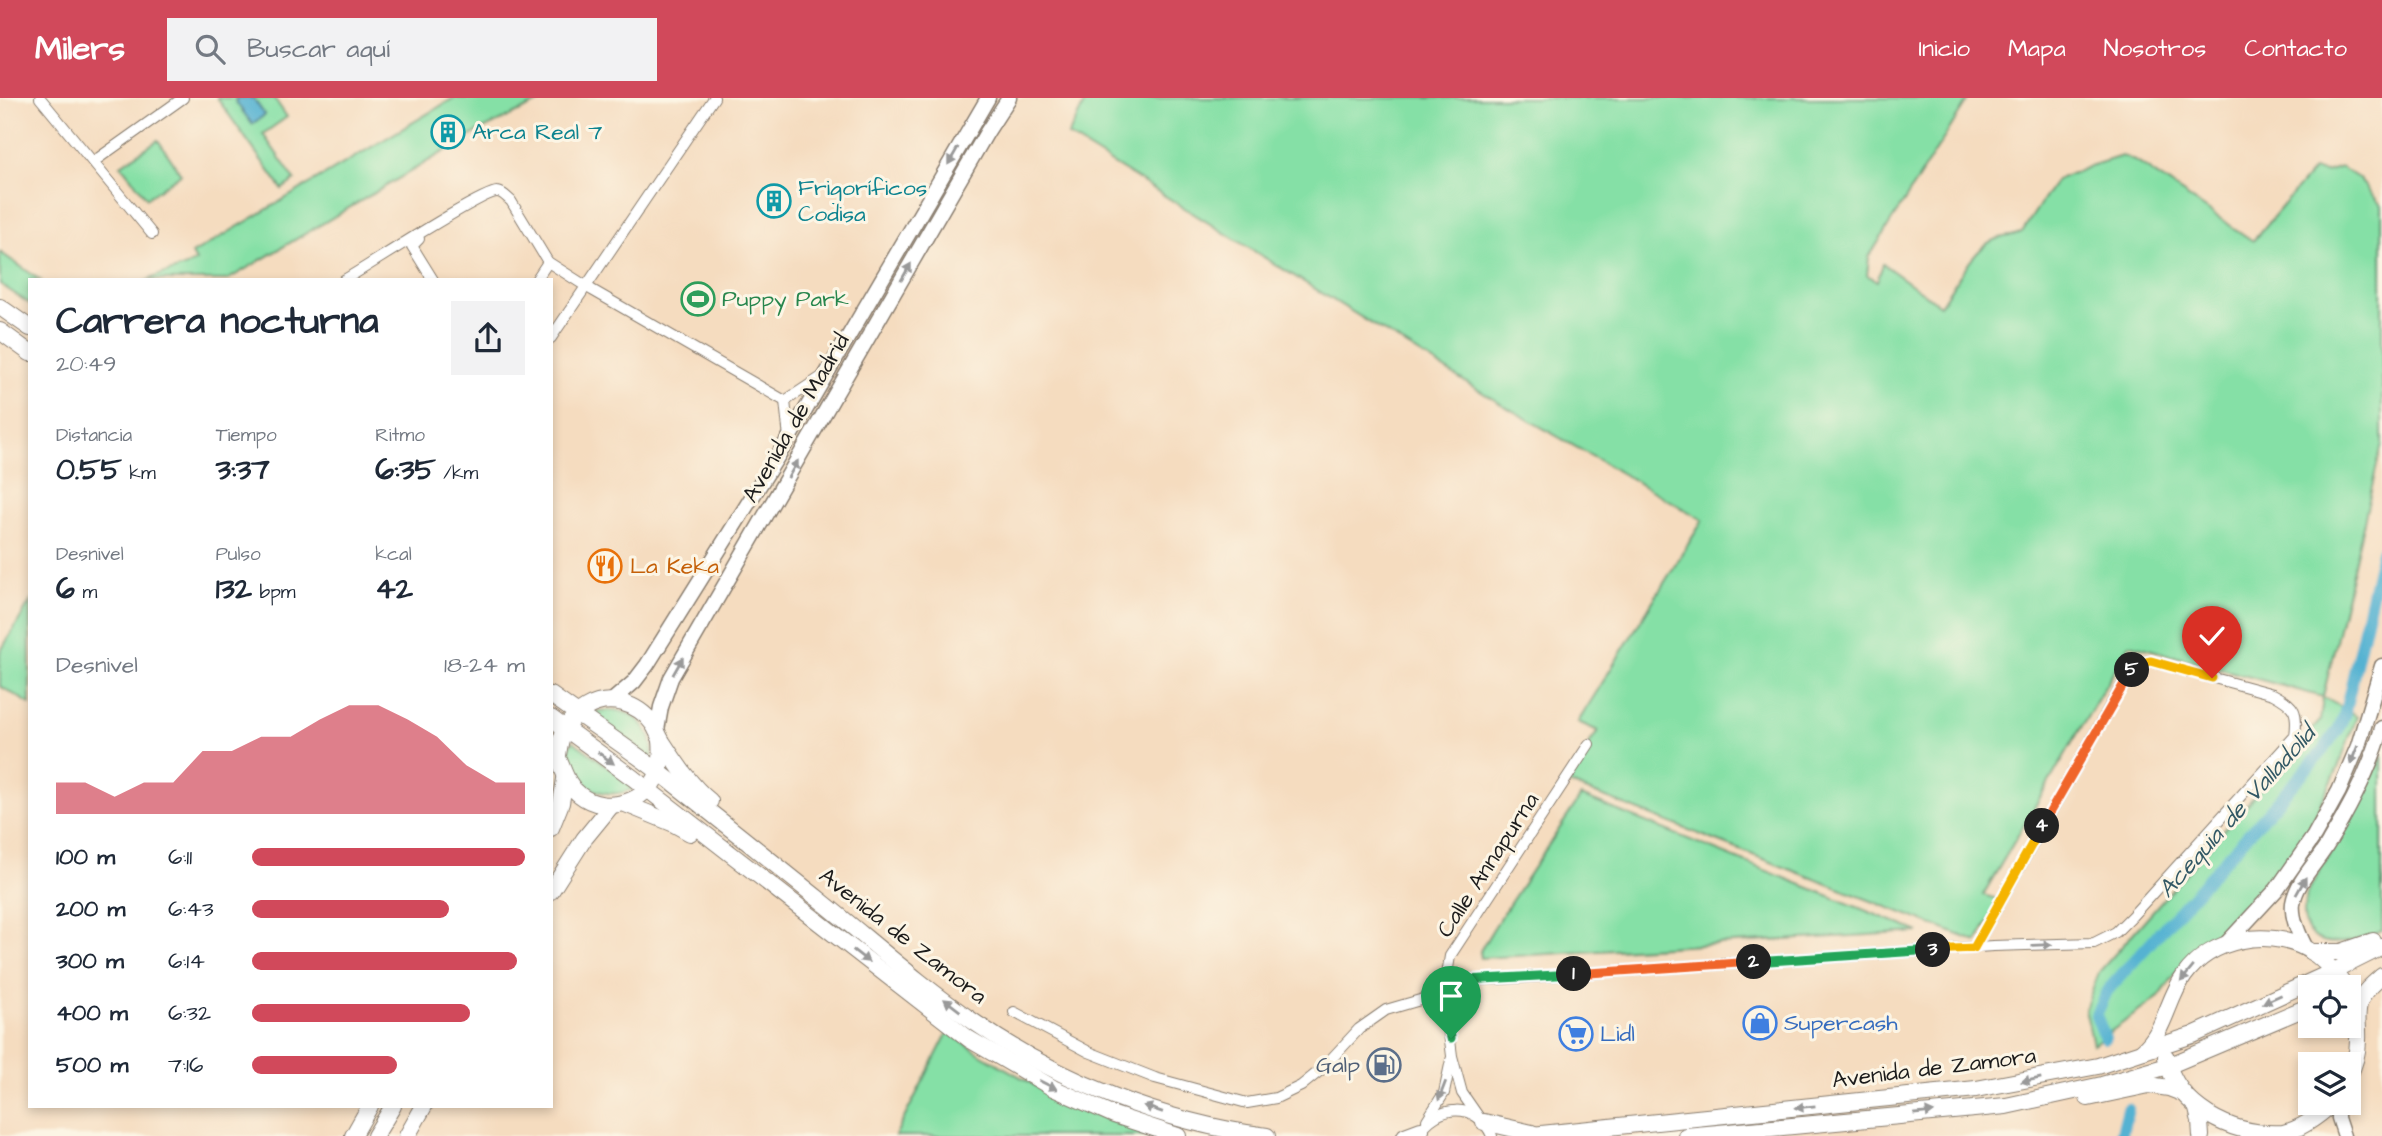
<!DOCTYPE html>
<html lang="es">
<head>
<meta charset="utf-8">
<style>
	:root { --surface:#fff; --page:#f2f2f3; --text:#1f2937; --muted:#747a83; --accent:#d1495b }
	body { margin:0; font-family:"Architects Daughter",sans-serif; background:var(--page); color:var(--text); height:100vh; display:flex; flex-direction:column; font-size:26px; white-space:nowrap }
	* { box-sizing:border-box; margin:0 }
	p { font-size:23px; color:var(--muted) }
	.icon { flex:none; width:38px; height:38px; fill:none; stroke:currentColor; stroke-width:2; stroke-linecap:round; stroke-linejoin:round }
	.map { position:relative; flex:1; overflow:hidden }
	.sheet { position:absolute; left:28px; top:180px; width:525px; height:830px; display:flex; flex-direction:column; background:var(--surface); border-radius:0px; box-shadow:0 4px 10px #0003 }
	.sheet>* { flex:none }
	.controls { position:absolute; left:2298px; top:877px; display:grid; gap:14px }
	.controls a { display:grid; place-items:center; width:63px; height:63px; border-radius:0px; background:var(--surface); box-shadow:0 4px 10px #0003; font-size:35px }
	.pin { position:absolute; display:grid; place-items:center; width:60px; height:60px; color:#fff; margin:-72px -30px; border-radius:50% 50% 50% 0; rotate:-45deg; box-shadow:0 0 7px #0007 }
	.pin .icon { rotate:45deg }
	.km { position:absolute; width:35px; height:35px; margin:-18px; border-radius:50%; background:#222; color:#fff; font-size:19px; line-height:35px; text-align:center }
	.round { display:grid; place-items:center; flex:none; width:74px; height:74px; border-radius:0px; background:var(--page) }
	.head { display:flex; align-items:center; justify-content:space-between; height:119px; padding:0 28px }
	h1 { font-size:38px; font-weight:700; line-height:52px }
	.metrics { display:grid; grid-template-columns:repeat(3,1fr); gap:10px; height:119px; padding:7px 28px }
	.metrics div { display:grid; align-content:center }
	.metrics b { font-size:30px; font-weight:700 }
	.metrics small { font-size:19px; font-weight:400 }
	.metrics p { font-size:19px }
	.chart { height:196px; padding:14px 28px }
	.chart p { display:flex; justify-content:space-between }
	.chart svg { width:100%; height:126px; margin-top:7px; fill:var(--accent); opacity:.7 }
	ul { padding:0 28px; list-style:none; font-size:23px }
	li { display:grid; grid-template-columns:112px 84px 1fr; align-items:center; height:52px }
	li i { height:18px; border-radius:9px; background:var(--accent) }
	header { display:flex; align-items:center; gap:42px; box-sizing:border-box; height:98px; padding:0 35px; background:var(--accent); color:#fff }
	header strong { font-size:33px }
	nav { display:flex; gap:38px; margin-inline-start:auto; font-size:24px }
	.search { width:490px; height:63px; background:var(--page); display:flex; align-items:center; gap:18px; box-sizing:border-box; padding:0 24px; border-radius:0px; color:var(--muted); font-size:26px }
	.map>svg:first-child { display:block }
	.green { fill:#85e0a6; stroke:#507e61; stroke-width:2 }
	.water { fill:#54b2d2; stroke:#386777; stroke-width:2 }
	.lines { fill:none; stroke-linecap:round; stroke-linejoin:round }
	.canal { stroke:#54b2d2; stroke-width:12 }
	.minor-casing { stroke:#887c6e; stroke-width:12 }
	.tertiary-casing { stroke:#887c6e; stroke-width:15 }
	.primary-casing { stroke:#887c6e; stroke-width:17 }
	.trunk-casing { stroke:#887c6e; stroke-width:18 }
	.minor { stroke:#fff; stroke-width:10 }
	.tertiary { stroke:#fff; stroke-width:12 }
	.primary { stroke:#fff; stroke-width:14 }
	.trunk { stroke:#fff; stroke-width:16 }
	.oneway { fill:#999 }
	.split-1-casing { stroke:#fff; stroke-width:14 }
	.split-2-casing { stroke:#fff; stroke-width:14 }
	.split-3-casing { stroke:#fff; stroke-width:14 }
	.split-4-casing { stroke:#fff; stroke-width:14 }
	.split-5-casing { stroke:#fff; stroke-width:14 }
	.split-6-casing { stroke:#fff; stroke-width:14 }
	.split-1 { stroke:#22a559; stroke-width:9 }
	.split-2 { stroke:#f0652b; stroke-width:9 }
	.split-3 { stroke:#22a559; stroke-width:9 }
	.split-4 { stroke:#f5b400; stroke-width:9 }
	.split-5 { stroke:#f0652b; stroke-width:9 }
	.split-6 { stroke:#f5b400; stroke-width:9 }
	.labels { text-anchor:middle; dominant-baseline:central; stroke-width:6; stroke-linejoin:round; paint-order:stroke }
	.culture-label { font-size:23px; fill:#0d838f; stroke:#fcf5e5; text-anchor:start }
	.leisure-label { font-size:23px; fill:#27864d; stroke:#fcf5e5; text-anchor:start }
	.street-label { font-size:23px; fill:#1c1c1c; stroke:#fcf5e5 }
	.food-label { font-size:23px; fill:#c56008; stroke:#fcf5e5; text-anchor:start }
	.shop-label { font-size:23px; fill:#366cbe; stroke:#fcf5e5; text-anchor:start }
	.service-label { font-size:23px; fill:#4e5e75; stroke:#fcf5e5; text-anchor:end }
	.water-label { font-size:24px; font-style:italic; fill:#325865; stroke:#fcf5e5 }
</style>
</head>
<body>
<header>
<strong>Milers</strong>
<div class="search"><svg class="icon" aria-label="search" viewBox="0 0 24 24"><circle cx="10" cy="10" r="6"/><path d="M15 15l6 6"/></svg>Buscar aquí</div>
<nav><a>Inicio</a><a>Mapa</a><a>Nosotros</a><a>Contacto</a></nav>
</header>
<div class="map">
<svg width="2382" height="1038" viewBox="0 0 2382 1038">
	<rect width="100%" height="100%" fill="#fcf5e5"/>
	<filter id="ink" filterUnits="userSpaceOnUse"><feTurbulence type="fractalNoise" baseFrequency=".0143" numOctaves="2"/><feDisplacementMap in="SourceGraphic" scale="14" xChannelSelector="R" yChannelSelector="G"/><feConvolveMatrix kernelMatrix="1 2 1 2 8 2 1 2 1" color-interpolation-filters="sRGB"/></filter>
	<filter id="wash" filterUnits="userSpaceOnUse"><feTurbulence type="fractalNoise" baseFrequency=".00686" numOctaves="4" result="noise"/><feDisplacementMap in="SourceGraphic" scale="28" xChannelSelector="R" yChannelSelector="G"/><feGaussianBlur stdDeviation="1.57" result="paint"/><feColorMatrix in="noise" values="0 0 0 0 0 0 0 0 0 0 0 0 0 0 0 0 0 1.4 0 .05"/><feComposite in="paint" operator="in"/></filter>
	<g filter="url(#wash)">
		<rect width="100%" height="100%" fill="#f5dcbf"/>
		<g class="green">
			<polygon points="217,0 274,0 287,19 263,36 295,82 282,91"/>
			<path d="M454,0h94l-67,32 -254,150h-79c16,-9 33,-9 48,-19l-4,-7z"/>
			<path d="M1087,0h882l-100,159 -2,18 10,6 6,-17 57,41c13,-18 35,-58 54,-65 9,-4 19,-3 28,-8l34,-52 34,-14 32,-10 15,6 116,79 60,-71 13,2 15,-5 17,11 24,28v238l-59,253 34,19 -19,52 -30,62 -37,54 -33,34 -56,47 -23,32 -66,47 -8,-35 14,-37 221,-251 3,-24 -193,-53 -147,251 18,5 -24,42 -412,-160 33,-51 -20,-9 125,-202 -202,-116 -433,-268z"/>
			<polygon points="158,42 181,76 147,100 121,67"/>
			<polygon points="0,154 40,182 30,182 30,206 0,186"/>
			<polygon points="30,504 30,606 0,588 0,554"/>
			<path d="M615,612c27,4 41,26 37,52l-61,-46 7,-5z"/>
			<path d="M573,643l63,46c-36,22 -85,-17 -63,-46z"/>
			<path d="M2382,658v175c-39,18 -91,22 -75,-38l58,-101z"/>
			<polygon points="1581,698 1919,834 1481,860 1480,853 1493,831"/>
			<polygon points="948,934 982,957 1070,1007 1154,1038 895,1038"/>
		</g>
		<polygon class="water" points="238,0 253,0 265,17 252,26 235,3"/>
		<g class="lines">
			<g class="canal">
				<polyline points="2105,940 2096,917 2107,893 2322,654 2338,632 2344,618 2382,453"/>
				<polyline points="2121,1038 2128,1011"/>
			</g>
		</g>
	</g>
	<g filter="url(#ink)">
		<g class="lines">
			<defs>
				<g id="minor">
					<polyline points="40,0 152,136"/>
					<polyline points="93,64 183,0"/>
					<polyline points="419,141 412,148 433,182"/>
					<path d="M344,182c23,-13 137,-88 153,-88 6,0 9,5 14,9l37,61 44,28 193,111"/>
					<polyline points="536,182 548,164"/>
					<polyline points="551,240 714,0"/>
					<polyline points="785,303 823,278"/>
					<polyline points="785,303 789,340"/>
					<path d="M1014,914l75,40 66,26 92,25 29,-5 25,-12 21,-17 37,-40 27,-19 58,-17 21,-13 35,-1 493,-33 101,-3 22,-11 16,-16 163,-180c3,-24 1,-30 -22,-42l-122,-33 -9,1 -13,11 -155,275"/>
					<polyline points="1480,1021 1462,995 1452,958 1444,895 1450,858 1589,646"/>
					<polyline points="1427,1022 1444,995 1451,962"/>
					<path d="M1419,1036c17,-30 58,-33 73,2"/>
				</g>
				<polyline id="tertiary" points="2338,1004 2338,1020 2344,1038"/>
				<g id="primary">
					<polyline points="612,603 634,584 647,567 789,340 988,0"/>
					<polyline points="657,632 661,609 671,580 987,34 1009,0"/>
					<polyline points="2225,847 2277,791 2314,738 2339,693 2358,648 2382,568"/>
					<path d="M2307,852c-7,-13 -16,-32 -14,-47 4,-23 25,-41 36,-61 22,-36 41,-73 53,-114"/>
				</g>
				<g id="trunk">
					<polyline points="0,209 30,230"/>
					<polyline points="0,233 30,255"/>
					<path d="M551,597c36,26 73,50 108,77 54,42 108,86 161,128 51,41 100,85 154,122 85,59 190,101 293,114"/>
					<polyline points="551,620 633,680 969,941 1053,990 1114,1017 1178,1038"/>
					<path d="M553,650c10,16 11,35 27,47 25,20 67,8 78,-22 4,-11 4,-22 3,-33"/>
					<path d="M558,658c2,-21 9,-37 28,-48 23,-14 52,-5 67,16 4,6 6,13 10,19 13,20 28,43 47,58"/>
					<polyline points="623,705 672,725 690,735"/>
					<polyline points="551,730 561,705 565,681"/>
					<polyline points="551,793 584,741 611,708"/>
					<polyline points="2311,854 2341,854 2373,843"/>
					<path d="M2142,953c23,-19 25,-51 42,-75 27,-38 83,-48 123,-27 16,9 28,23 38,38"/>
					<path d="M2166,959c11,51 65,79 117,76 19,-4 36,-17 51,-31"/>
					<path d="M2348,980c6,-12 10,-25 10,-38 1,-13 -3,-26 2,-39 4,-10 14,-18 22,-25"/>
					<polyline points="2088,1000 2149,987 2169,990 2182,995"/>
					<polyline points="2197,1011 2200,1023 2201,1038"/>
					<polyline points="1484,1024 1532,1035"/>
					<polyline points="353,1038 370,1008"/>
					<polyline points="375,1038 393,1008"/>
					<polyline points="407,1038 424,1008"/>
					<polyline points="1405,1038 1421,1032"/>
					<polyline points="1522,1038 1976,991 2098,968 2193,937 2334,873 2382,849"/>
					<polyline points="1686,1038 2006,1008 2102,987 2168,968 2310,908"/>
				</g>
			</defs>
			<use href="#minor" class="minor-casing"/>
			<use href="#tertiary" class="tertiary-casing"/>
			<use href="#primary" class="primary-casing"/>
			<use href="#trunk" class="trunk-casing"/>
			<use href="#minor" class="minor"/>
			<use href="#tertiary" class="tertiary"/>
			<use href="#primary" class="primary"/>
			<use href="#trunk" class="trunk"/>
		</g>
		<defs><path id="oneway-solid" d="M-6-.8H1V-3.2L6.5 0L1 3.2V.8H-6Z" transform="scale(1.75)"/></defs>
		<g class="oneway">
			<use href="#oneway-solid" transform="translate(953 58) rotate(120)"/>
			<use href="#oneway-solid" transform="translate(906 174) rotate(-60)"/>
			<use href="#oneway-solid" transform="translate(793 371) rotate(-60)"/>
			<use href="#oneway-solid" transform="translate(678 568) rotate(-60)"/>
			<use href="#oneway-solid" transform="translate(2354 657) rotate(112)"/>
			<use href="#oneway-solid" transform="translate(606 660) rotate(36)"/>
			<use href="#oneway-solid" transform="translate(2301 788) rotate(-61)"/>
			<use href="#oneway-solid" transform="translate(2042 847) rotate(-2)"/>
			<use href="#oneway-solid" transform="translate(861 858) rotate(38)"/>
			<use href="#oneway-solid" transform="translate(2187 876) rotate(130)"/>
			<use href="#oneway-solid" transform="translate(2272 901) rotate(156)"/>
			<use href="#oneway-solid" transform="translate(952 907) rotate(-143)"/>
			<use href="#oneway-solid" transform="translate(2031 982) rotate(169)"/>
			<use href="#oneway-solid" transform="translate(1048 987) rotate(27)"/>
			<use href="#oneway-solid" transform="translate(1442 993) rotate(111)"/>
			<use href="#oneway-solid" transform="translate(1805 1009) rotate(174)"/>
			<use href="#oneway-solid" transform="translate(1153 1011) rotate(-161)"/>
			<use href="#oneway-solid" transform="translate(1924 1015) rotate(-6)"/>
		</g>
	</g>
	<g class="lines" filter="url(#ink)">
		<defs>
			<polyline id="split-1" points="1451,940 1444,895 1465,882 1574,876"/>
			<polyline id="split-2" points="1574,876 1754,864"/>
			<polyline id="split-3" points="1754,864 1933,852"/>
			<polyline id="split-4" points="1933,852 1974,850 2042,728"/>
			<polyline id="split-5" points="2042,728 2132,572"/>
			<polyline id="split-6" points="2132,572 2142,565 2151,563 2212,580"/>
		</defs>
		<use href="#split-1" class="split-1-casing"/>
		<use href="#split-2" class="split-2-casing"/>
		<use href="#split-3" class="split-3-casing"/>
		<use href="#split-4" class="split-4-casing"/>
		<use href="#split-5" class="split-5-casing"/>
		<use href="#split-6" class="split-6-casing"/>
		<use href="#split-1" class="split-1"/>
		<use href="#split-2" class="split-2"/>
		<use href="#split-3" class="split-3"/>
		<use href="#split-4" class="split-4"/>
		<use href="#split-5" class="split-5"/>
		<use href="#split-6" class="split-6"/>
	</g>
	<defs>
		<symbol id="building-ring" viewBox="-11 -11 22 22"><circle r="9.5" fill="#fcf5e5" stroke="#0f9aa8" stroke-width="1.5"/><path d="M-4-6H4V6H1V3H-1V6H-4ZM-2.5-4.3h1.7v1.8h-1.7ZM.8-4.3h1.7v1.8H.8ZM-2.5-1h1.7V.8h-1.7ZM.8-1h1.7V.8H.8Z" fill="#0f9aa8"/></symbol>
		<symbol id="stadium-ring" viewBox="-11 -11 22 22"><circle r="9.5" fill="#fcf5e5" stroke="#2e9e5b" stroke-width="1.5"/><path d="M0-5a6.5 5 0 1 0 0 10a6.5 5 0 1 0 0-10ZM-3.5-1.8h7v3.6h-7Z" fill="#2e9e5b"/></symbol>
		<symbol id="restaurant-ring" viewBox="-11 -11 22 22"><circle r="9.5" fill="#fcf5e5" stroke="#e8710a" stroke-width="1.5"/><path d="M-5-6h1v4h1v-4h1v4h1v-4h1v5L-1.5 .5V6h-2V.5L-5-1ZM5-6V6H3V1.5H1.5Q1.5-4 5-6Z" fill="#e8710a"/></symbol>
		<symbol id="shop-ring" viewBox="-11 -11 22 22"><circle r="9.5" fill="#fcf5e5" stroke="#3f7fe0" stroke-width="1.5"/><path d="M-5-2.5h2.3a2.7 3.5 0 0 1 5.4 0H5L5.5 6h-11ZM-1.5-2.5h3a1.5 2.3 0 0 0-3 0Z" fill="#3f7fe0"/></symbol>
		<symbol id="supermarket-ring" viewBox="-11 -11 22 22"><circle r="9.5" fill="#fcf5e5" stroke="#3f7fe0" stroke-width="1.5"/><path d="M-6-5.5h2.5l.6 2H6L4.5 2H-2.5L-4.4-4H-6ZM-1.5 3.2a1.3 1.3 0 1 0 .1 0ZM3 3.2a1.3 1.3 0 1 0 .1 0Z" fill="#3f7fe0"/></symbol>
		<symbol id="fuel-ring" viewBox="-11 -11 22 22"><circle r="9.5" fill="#fcf5e5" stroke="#5c6f8a" stroke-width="1.5"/><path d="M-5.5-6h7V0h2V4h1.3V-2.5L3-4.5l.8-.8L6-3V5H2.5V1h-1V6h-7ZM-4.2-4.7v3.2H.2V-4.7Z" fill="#5c6f8a"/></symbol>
	</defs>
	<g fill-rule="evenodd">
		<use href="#building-ring" x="429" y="15" width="38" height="38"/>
		<use href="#building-ring" x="755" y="84" width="38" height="38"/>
		<use href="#stadium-ring" x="679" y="182" width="38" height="38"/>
		<use href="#restaurant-ring" x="586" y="449" width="38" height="38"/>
		<use href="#shop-ring" x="1741" y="906" width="38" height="38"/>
		<use href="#supermarket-ring" x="1557" y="917" width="38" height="38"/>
		<use href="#fuel-ring" x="1365" y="948" width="38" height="38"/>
	</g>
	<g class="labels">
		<g class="culture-label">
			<text x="472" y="34">Arca Real 7</text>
			<text x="798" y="90">Frigoríficos<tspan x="798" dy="26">Codisa</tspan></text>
		</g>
		<g class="leisure-label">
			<text x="722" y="201">Puppy Park</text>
		</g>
		<g class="street-label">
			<text transform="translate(796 320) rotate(-60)">Avenida de Madrid</text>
			<text transform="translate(1488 767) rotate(-57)">Calle Annapurna</text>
			<text transform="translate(903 838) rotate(38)">Avenida de Zamora</text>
			<text transform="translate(1934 970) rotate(-7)">Avenida de Zamora</text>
		</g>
		<g class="food-label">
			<text x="630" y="468">La Keka</text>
		</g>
		<g class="shop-label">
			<text x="1784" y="925">Supercash</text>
			<text x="1600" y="936">Lidl</text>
		</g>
		<g class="service-label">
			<text x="1360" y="967">Galp</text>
		</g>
		<g class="water-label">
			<text transform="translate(2237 714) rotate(-48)">Acequia de Valladolid</text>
		</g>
	</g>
</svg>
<div class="controls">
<a><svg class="icon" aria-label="locate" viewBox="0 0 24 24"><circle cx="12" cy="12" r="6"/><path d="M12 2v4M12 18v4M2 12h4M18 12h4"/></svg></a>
<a><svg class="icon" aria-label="layers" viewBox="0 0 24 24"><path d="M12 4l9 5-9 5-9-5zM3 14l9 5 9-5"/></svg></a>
</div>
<div class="pin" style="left:1451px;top:940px;background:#1e9e55"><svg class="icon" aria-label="arrive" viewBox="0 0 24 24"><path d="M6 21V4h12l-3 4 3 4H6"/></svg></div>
<div class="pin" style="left:2212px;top:580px;background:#d93025"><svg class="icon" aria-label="check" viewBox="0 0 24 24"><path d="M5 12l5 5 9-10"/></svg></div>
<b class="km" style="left:1574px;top:876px">1</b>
<b class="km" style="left:1754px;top:864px">2</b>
<b class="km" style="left:1933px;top:852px">3</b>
<b class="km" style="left:2042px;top:728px">4</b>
<b class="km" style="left:2132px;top:572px">5</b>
<section class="sheet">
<div class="head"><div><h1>Carrera nocturna</h1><p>20:49</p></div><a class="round"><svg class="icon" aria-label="share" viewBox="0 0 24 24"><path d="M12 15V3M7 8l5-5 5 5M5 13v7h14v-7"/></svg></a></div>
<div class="metrics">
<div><p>Distancia</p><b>0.55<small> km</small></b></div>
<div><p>Tiempo</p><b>3:37</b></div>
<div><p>Ritmo</p><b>6:35<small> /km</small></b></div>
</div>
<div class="metrics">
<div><p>Desnivel</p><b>6<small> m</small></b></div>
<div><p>Pulso</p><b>132<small> bpm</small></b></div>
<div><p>kcal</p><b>42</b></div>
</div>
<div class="chart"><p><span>Desnivel</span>18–24 m</p>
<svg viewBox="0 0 160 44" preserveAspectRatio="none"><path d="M0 44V33L10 33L20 38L30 33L40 33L50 22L60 22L70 17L80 17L90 11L100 6L110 6L120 11L130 17L140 27L150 33L160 33V44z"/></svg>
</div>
<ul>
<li><b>100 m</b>6:11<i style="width:100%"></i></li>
<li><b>200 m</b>6:43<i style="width:72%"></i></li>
<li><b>300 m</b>6:14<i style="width:97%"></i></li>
<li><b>400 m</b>6:32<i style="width:80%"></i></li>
<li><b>500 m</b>7:16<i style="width:53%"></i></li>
</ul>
</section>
</div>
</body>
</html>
